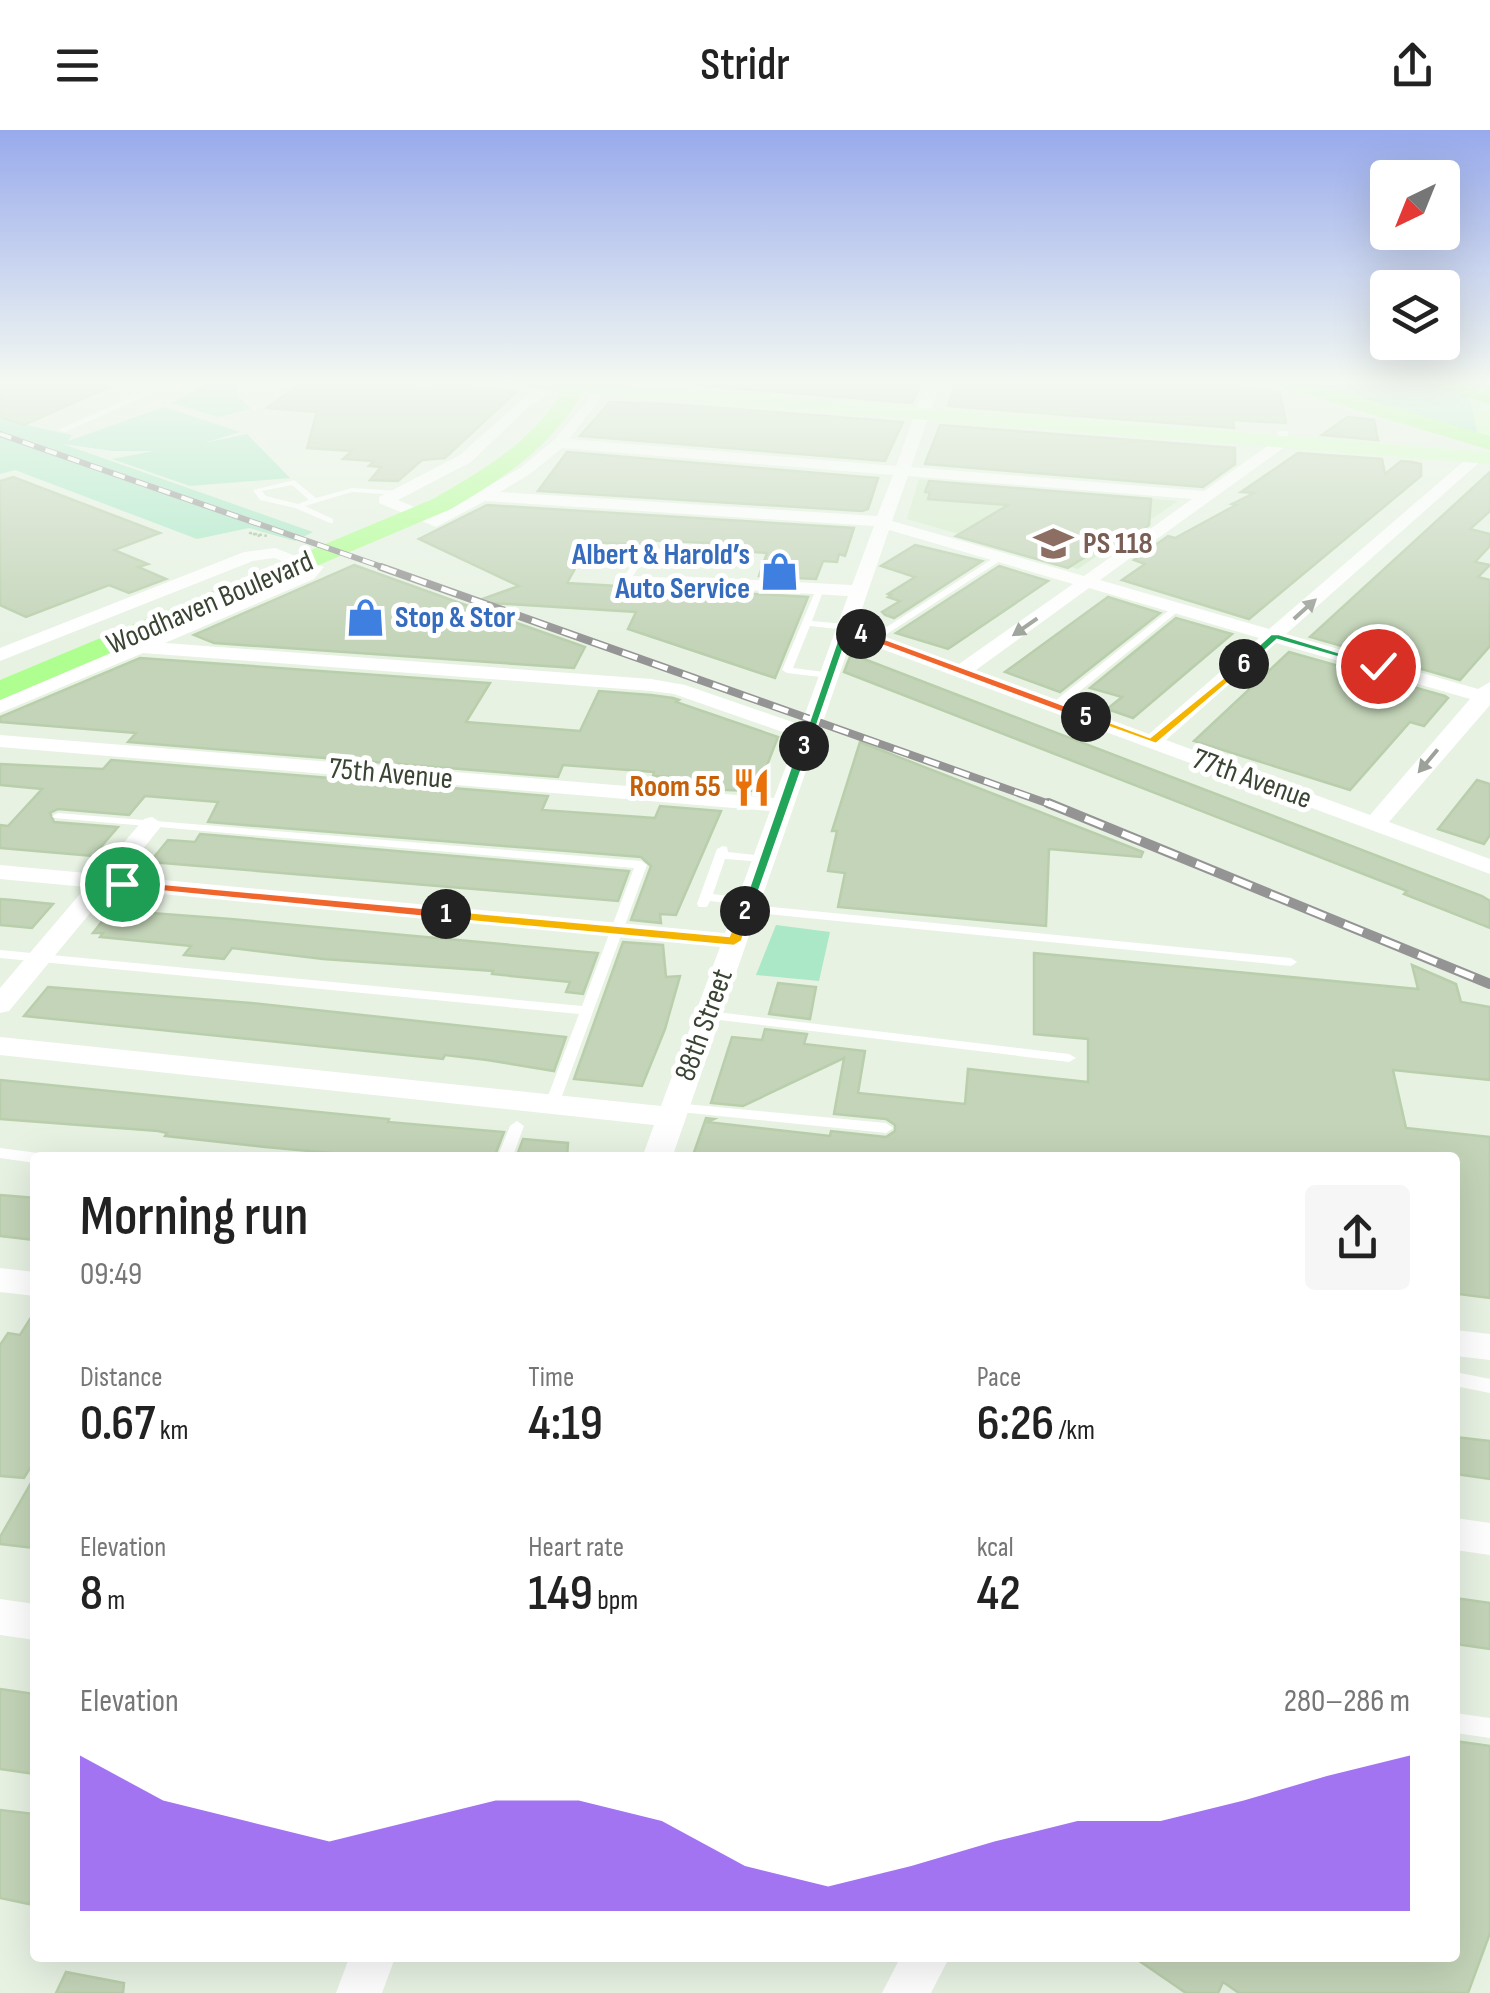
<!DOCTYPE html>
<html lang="en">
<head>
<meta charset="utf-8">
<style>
	:root { --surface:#fff; --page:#f6f6f6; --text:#222; --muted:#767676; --accent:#7c3aed }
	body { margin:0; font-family:"Sofia Sans Condensed",sans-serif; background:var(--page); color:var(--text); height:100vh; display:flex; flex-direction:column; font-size:38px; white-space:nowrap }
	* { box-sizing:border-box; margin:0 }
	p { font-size:32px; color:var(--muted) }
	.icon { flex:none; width:55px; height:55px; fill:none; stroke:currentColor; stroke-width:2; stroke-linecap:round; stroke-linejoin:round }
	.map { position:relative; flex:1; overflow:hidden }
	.drawer { position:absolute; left:30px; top:1022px; width:1430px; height:810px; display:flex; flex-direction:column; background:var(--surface); border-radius:10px; box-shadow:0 10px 40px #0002 }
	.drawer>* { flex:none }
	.needle { width:65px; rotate:223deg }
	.controls { position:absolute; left:1370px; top:30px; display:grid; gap:20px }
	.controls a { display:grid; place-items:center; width:90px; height:90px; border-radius:10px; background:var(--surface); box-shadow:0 10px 40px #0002; font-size:50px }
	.pin { position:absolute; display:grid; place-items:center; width:85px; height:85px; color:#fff; margin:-42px; border:5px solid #fff; border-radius:50%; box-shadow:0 2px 10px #0007 }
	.km { position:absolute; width:50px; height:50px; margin:-25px; border-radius:50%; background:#222; color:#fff; font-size:28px; line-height:50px; text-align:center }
	.round { display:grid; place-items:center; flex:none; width:105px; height:105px; border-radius:10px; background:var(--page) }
	.head { display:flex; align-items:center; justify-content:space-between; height:170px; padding:0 50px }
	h1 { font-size:55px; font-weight:600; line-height:75px }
	.stats { display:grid; grid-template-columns:repeat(3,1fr); gap:15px; height:170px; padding:10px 50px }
	.stats div { display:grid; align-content:center }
	.stats b { font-size:50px; font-weight:600 }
	.stats small { font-size:28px; font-weight:400 }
	.stats p { font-size:28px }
	.chart { height:280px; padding:20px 50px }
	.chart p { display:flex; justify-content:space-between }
	.chart svg { width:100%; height:180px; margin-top:10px; fill:var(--accent); opacity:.7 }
	header { display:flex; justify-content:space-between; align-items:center; height:130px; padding:0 50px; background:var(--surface); font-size:45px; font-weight:600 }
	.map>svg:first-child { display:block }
	.education { fill:#d5eccc }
	.green { fill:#aae8c7 }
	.building { fill:#c3d4b8; stroke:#b9cfab; stroke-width:2.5 }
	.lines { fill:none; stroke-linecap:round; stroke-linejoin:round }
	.path { stroke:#a5c096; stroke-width:2.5; stroke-dasharray:2.5 2.5; stroke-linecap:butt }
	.lane { fill:#fff; fill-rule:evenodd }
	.street { fill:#fff; fill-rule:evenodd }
	.secondary { fill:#cfffc0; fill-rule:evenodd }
	.primary { fill:#aeff8f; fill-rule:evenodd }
	.highway { fill:#94ff61; fill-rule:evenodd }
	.rail-far2-casing { stroke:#949494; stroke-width:6 }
	.rail-far1-casing { stroke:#949494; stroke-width:8 }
	.rail-casing { stroke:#949494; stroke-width:10 }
	.rail-far2 { stroke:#fff; stroke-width:4; stroke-dasharray:12; stroke-linecap:butt }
	.rail-far1 { stroke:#fff; stroke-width:5; stroke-dasharray:16; stroke-linecap:butt }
	.rail { stroke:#fff; stroke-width:6; stroke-dasharray:20; stroke-linecap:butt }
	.oneway { fill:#9ca299 }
	.split-1 { fill:#f0652b; stroke:#fff; stroke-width:2.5 }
	.split-2 { fill:#f5b400; stroke:#fff; stroke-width:2.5 }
	.split-3 { fill:#22a559; stroke:#fff; stroke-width:2.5 }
	.split-4 { fill:#22a559; stroke:#fff; stroke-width:2.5 }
	.split-5 { fill:#f0652b; stroke:#fff; stroke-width:2.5 }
	.split-6 { fill:#f5b400; stroke:#fff; stroke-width:2.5 }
	.split-7 { fill:#22a559; stroke:#fff; stroke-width:2.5 }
	.labels { text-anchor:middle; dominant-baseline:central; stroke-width:10; stroke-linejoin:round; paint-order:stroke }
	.far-education-label { font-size:30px; font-weight:bold; fill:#785e54; stroke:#fff; text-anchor:start }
	.far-shop-label { font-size:30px; font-weight:bold; fill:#366cbe; stroke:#fff; text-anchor:end }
	.far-street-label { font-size:30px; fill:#3a4433; stroke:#fff }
	.far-food-label { font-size:30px; font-weight:bold; fill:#c56008; stroke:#fff; text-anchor:end }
</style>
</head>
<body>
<header><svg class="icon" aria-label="menu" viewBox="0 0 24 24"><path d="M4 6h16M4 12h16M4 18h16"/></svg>Stridr<svg class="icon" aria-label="share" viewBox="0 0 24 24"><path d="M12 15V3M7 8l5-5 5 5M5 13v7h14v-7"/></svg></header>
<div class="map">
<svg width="1490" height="1863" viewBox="0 0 1490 1863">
	<rect width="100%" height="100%" fill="#e7f2e3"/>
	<polygon class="education" points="919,349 1178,371 1078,439 907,389"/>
	<g class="green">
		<polygon points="211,253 236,253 239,267 251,279 219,287 171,273"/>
		<polygon points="1308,253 1490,253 1490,307"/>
		<polygon points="164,277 240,302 204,313 247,304 290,348 190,356 112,329 154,321 113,321 63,314 313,402 295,411 249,398 197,409 15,340 0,344 0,289 72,305 68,311"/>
		<polygon points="776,795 830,802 819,851 756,845"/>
	</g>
	<g class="building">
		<polygon points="0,253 118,253 24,295 0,287"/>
		<polygon points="300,253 433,258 438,254 516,262 445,328 422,330 398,351 370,350 381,337 369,336 374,331 343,329 352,321 307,318 317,282 267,278"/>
		<polygon points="671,253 921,253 912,273"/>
		<polygon points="956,253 1232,253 1232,257 1280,262 1286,293 1233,290 1234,298 948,276"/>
		<polygon points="610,272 670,274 903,292 885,331 580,306"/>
		<polygon points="1347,287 1374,290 1378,310 1322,305"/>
		<polygon points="940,295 1235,318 1235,334 1203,357 925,334"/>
		<polygon points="567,322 878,348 868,379 862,381 538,361"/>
		<polygon points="1298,323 1382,329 1385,344 1401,331 1412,332 1421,334 1421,346 1249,489 1122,450 1145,434 1134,430 1168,406 1175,408 1236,375 1232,374 1254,363 1241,362"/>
		<polygon points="1490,342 1490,381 1470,399 1490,404 1490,416 1475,432 1490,435 1478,447 1490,450 1490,516 1460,550 1310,507"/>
		<polygon points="13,347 160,403 114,420 148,434 138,437 166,449 129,463 109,455 26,487 0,475 0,351"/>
		<polygon points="929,351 1151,369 1149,395 1109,424 1096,420 1068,438 956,406 1008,375 928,369 930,363 925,362"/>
		<polygon points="487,375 854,398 845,426 839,424 837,432 823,431 816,449 759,446 767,423 706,419 709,413 645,410 643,415 590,412 567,453 808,467 775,548 628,499 636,482 474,472 519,456 419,409"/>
		<polygon points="915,415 982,431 894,488 885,485 882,482 900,471 888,467 891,465 888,464 915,447 881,436"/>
		<polygon points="354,435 460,473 585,517 574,538 214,513 194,505"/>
		<polygon points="999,436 1048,451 948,519 896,503"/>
		<polygon points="1108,467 1160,483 1060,562 1005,542"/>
		<polygon points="1176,488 1232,504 1133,588 1107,579 1122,567 1090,558"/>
		<polygon points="1289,522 1445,566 1448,568 1424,596 1410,592 1350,660 1194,611"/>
		<polygon points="851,524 1482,766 1490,771 1490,798 1404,764 1407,761 844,542"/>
		<polygon points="140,528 490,553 466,592 580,601 599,561 651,565 673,568 679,570 676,572 778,607 757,661 726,660 667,656 670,647 653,646 654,642 563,635 558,647 128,612 136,603 0,592 0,587"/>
		<polygon points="860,612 1143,722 1141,727 1049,719 1046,796 838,777 845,743 828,741 837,701 832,701"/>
		<polygon points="111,630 548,666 542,680 655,688 660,676 721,681 676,785 660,784 661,793 631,790 651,736 641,727 208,692 218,672 145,666 129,685 58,679 50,683 54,692 118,697 93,726 0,718 0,695 8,696 42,659 0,655 0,634 103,639"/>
		<polygon points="1477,650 1490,654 1490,705 1484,714 1438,699"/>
		<polygon points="200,704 629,741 618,771 150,732 168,710 195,712"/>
		<polygon points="0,769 13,770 53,774 32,798 0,795"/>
		<polygon points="111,780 231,789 598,823 583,864 566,862 570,852 492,844 493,841 323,829 232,818 224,829 184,825 191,816 100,807 103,803 93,803"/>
		<polygon points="623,812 663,815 666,847 680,846 665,899 642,956 574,949"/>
		<polygon points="1034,823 1418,859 1412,835 1456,854 1461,872 1490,877 1490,950 1393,940 1406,998 1490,1007 1490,1168 1458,1164 1455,1028 692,1028 706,988 714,989 707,992 830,1006 831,1001 886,1007 895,1001 895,995 886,989 834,984 844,928 743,976 711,973 732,907 762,910 765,899 807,904 804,914 865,921 858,963 965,974 968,939 1088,952 1088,909 1034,904"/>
		<polygon points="778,853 816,857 810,889 769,884"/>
		<polygon points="48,857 251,873 566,907 554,941 487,930 445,925 443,929 24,886"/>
		<polygon points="0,950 389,989 388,992 504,1002 494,1028 386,1028 265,1017 165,1006 167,1003 158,1001 0,989"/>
		<polygon points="523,1009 568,1013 567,1028 516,1028"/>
		<polygon points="0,1065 35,1068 35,1110 0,1106"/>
		<polygon points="35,1181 35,1330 24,1348 0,1346 0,1215 8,1203 20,1205"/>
		<polygon points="1455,1307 1490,1311 1490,1349 1455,1344"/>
		<polygon points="35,1346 35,1418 0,1414 0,1407"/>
		<polygon points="1455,1468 1490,1473 1490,1519 1455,1514"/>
		<polygon points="0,1559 35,1564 35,1644 0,1639"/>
		<polygon points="1455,1611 1490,1616 1490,1803 1468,1863 1239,1863 1223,1852 1218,1863 1186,1863 1135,1828 1455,1828"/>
		<polygon points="0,1680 35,1684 35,1762 29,1774 0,1768"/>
		<polygon points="66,1842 124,1853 123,1863 56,1863"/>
	</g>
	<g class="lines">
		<polyline class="path" points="260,406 250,403 268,406"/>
		<g class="lane">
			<polygon points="164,253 174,253 65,302 58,300"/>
			<path d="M294,350l22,18 36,-10 47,3 4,2 -4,2 -47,-3 -47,14 28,13v4h-3l-35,-15 -35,-8 -7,-10zM292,355l17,15 -11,4 -32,-8 -4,-5z"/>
			<polygon points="645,418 649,421 633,446 677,448 681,451 680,453 624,450 623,448 641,421"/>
			<polygon points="1000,424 1004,427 1003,429 876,511 868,509"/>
			<polygon points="817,457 824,459 812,491 846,494 851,497 846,500 810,496 793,538 832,543 834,545 829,548 787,543 782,540"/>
			<polygon points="1173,477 1181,479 1059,578 1051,578 1051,574"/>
			<polygon points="58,683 641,731 647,735 559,974 552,979 545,974 579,884 0,828 0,820 582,876 634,738 54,688 52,686"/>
			<polygon points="723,716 727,717 728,722 764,726 770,729 764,732 725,729 713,764 752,769 754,772 751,775 1291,828 1297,832 1291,836 746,782 740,778 743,775 710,771 707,777 699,777 697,774 717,719"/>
			<polygon points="708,881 1069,924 1076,928 1069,932 703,888 701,885 703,882"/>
			<polygon points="675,973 886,993 893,998 886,1003 670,981 668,978"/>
			<polygon points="517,991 524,996 512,1028 497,1028 510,996"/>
			<polygon points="0,1018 38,1023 45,1028 35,1028 35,1033 0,1028"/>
			<polygon points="1455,1242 1490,1249 1490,1263 1455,1256"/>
			<polygon points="1455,1583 1490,1588 1490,1608 1455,1603"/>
		</g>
		<g class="street">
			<path d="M469,253h86l5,4 -33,21 -56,54 -73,38 37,16 85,-48 34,-28 44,-52 7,4 -36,47 327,27 30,-83h14l-29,84 293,24 72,-51 2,-9h10l1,13 -189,136 169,49 203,-175h10v6l-196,174 192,55 12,-7v23l-101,117 101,37v15l-638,-236 -180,520h-30l12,-33 -654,-70v-18l661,69 59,-159 -610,-58 -101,122 -9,2v-25l86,-101 -86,-8v-14l97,9 47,-55 8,-2 11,7 -42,52 604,57 45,-122 -770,-64v-12l774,63 23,-61 -123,-43 -23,-3 -508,-38 -143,60v-13l304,-131 -30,-11 -21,3 -253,100v-13l244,-96 31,-4 49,19 -10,12 -149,64 486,36 34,6 116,40 47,-129 -171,-10 -9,-5 9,-5 175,9 22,-59 -389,-25 -49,26 -57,-24v-6l81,-42 73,-65zM562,318l331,27 -16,41 -377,-24 30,-18zM908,346l284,23 -108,77 -192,-55zM889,400l184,54 -114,80 -103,-38zM1089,458l170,50 -110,96 -173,-64zM1276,513l194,56 -100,116 -204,-75z"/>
			<polygon points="0,1138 35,1142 35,1166 0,1162"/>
			<polygon points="1455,1200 1490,1204 1490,1230 1455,1226"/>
			<polygon points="1455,1388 1490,1393 1490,1425 1455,1420"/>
			<polygon points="0,1469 35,1474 35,1510 0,1505"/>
			<polygon points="349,1828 395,1828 382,1863 336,1863"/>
			<polygon points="900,1828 949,1828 931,1863 882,1863"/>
		</g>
		<g class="secondary">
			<polygon points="519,253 604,253 1490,322 1490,334 528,259"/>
			<polygon points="1466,253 1484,253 1490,275 1490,315 1476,315 1473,311 1477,301"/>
		</g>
		<g class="primary">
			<path d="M567,253h21c-31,60 -80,93 -137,126l-451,191v-20l433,-181c54,-31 104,-60 134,-116z"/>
			<polygon points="1278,253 1312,253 1490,306 1490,320 1281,257"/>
		</g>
		<polygon class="highway" points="1434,253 1474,253 1490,258 1490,274 1437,258"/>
		<defs>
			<polyline id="rail-far2" points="0,304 388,439"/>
			<polyline id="rail-far1" points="381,437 1055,676"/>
			<polyline id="rail" points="1048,673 1490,854"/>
		</defs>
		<use href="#rail-far2" class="rail-far2-casing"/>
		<use href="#rail-far1" class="rail-far1-casing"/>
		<use href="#rail" class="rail-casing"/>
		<use href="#rail-far2" class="rail-far2"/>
		<use href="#rail-far1" class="rail-far1"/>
		<use href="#rail" class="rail"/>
	</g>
	<defs><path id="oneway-solid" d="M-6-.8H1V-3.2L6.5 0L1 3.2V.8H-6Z" transform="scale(2.5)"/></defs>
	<g class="oneway">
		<use href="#oneway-solid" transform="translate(1305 479) rotate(-42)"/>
		<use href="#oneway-solid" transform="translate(1025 497) rotate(145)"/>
		<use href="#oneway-solid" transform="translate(1428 631) rotate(130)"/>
	</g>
	<linearGradient id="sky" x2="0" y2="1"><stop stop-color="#98aaec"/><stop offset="0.49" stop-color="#f4f9f2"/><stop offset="1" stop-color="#f4f9f2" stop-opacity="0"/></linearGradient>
	<rect width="1490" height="514" fill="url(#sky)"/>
	<polygon class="split-1" points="122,750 446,780 453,784 446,789 117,757 117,751"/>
	<polygon class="split-2" points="740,778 752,781 742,811 734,816 446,789 439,784 446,780 729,806"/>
	<polygon class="split-3" points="804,612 810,616 752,781 740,784 798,616"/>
	<polygon class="split-4" points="842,496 866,504 861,507 849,503 810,616 800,618"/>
	<polygon class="split-5" points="861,500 1091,585 1092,587 1082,590 857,506"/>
	<polygon class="split-6" points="1244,531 1248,536 1156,614 1080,587 1091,585 1150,607"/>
	<polygon class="split-7" points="1271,504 1279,504 1384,536 1378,539 1277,510 1248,536 1240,536 1240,532"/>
	<defs>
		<symbol id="school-bare" viewBox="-9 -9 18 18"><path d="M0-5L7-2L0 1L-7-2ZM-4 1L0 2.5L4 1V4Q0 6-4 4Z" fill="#8d6e63" stroke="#fff" stroke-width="2.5" paint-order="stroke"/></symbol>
		<symbol id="shop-bare" viewBox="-9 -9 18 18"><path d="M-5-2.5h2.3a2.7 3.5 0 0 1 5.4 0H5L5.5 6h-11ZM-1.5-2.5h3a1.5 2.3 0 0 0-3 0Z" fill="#3f7fe0" stroke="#fff" stroke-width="2.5" paint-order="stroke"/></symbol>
		<symbol id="restaurant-bare" viewBox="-9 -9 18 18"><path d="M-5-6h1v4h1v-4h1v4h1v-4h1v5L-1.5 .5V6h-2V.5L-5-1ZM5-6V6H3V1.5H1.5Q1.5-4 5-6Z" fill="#e8710a" stroke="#fff" stroke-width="2.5" paint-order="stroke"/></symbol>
	</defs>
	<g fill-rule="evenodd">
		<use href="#school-bare" x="1026" y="386" width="55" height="55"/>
		<use href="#shop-bare" x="752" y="414" width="55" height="55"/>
		<use href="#shop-bare" x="338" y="460" width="55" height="55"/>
		<use href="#restaurant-bare" x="724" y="630" width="55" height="55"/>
	</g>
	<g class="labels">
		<g class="far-education-label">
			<text x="1083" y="414">PS 118</text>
		</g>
		<g class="far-shop-label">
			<text x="750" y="425">Albert &amp; Harold’s<tspan x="750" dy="34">Auto Service</tspan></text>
			<text x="395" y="488" text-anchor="start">Stop &amp; Stor</text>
		</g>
		<g class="far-street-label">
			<text transform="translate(210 473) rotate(-23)">Woodhaven Boulevard</text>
			<text transform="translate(391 644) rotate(5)">75th Avenue</text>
			<text transform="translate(1252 649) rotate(20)">77th Avenue</text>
			<text transform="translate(704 895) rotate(-70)">88th Street</text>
		</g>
		<g class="far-food-label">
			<text x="721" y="657">Room 55</text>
		</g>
	</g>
</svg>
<div class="controls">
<a><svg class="needle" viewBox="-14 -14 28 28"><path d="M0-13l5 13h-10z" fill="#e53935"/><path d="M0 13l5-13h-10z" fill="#767676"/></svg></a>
<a><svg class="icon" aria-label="layers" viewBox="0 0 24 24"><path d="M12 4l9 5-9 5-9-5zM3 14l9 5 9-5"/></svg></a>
</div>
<div class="pin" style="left:122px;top:754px;background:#1e9e55"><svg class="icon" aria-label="arrive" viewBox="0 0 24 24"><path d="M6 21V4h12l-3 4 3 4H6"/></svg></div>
<div class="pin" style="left:1378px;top:536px;background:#d93025"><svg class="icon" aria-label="check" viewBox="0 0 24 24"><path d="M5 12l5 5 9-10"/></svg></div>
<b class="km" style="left:446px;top:784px">1</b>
<b class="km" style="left:745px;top:781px">2</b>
<b class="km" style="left:804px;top:616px">3</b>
<b class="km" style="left:861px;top:504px">4</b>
<b class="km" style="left:1086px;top:587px">5</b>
<b class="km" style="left:1244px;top:534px">6</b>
<section class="drawer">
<div class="head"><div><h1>Morning run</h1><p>09:49</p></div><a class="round"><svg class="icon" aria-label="share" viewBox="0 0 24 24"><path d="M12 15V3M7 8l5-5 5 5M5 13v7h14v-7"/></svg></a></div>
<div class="stats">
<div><p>Distance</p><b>0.67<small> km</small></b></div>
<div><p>Time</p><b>4:19</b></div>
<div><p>Pace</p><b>6:26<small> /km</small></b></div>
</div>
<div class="stats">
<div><p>Elevation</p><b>8<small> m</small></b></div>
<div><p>Heart rate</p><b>149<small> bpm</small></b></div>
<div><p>kcal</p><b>42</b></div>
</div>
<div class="chart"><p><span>Elevation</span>280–286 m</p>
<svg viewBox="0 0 160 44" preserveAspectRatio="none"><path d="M0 44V6L10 17L20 22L30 27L40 22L50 17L60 17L70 22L80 33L90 38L100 33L110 27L120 22L130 22L140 17L150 11L160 6V44z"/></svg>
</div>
</section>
</div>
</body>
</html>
